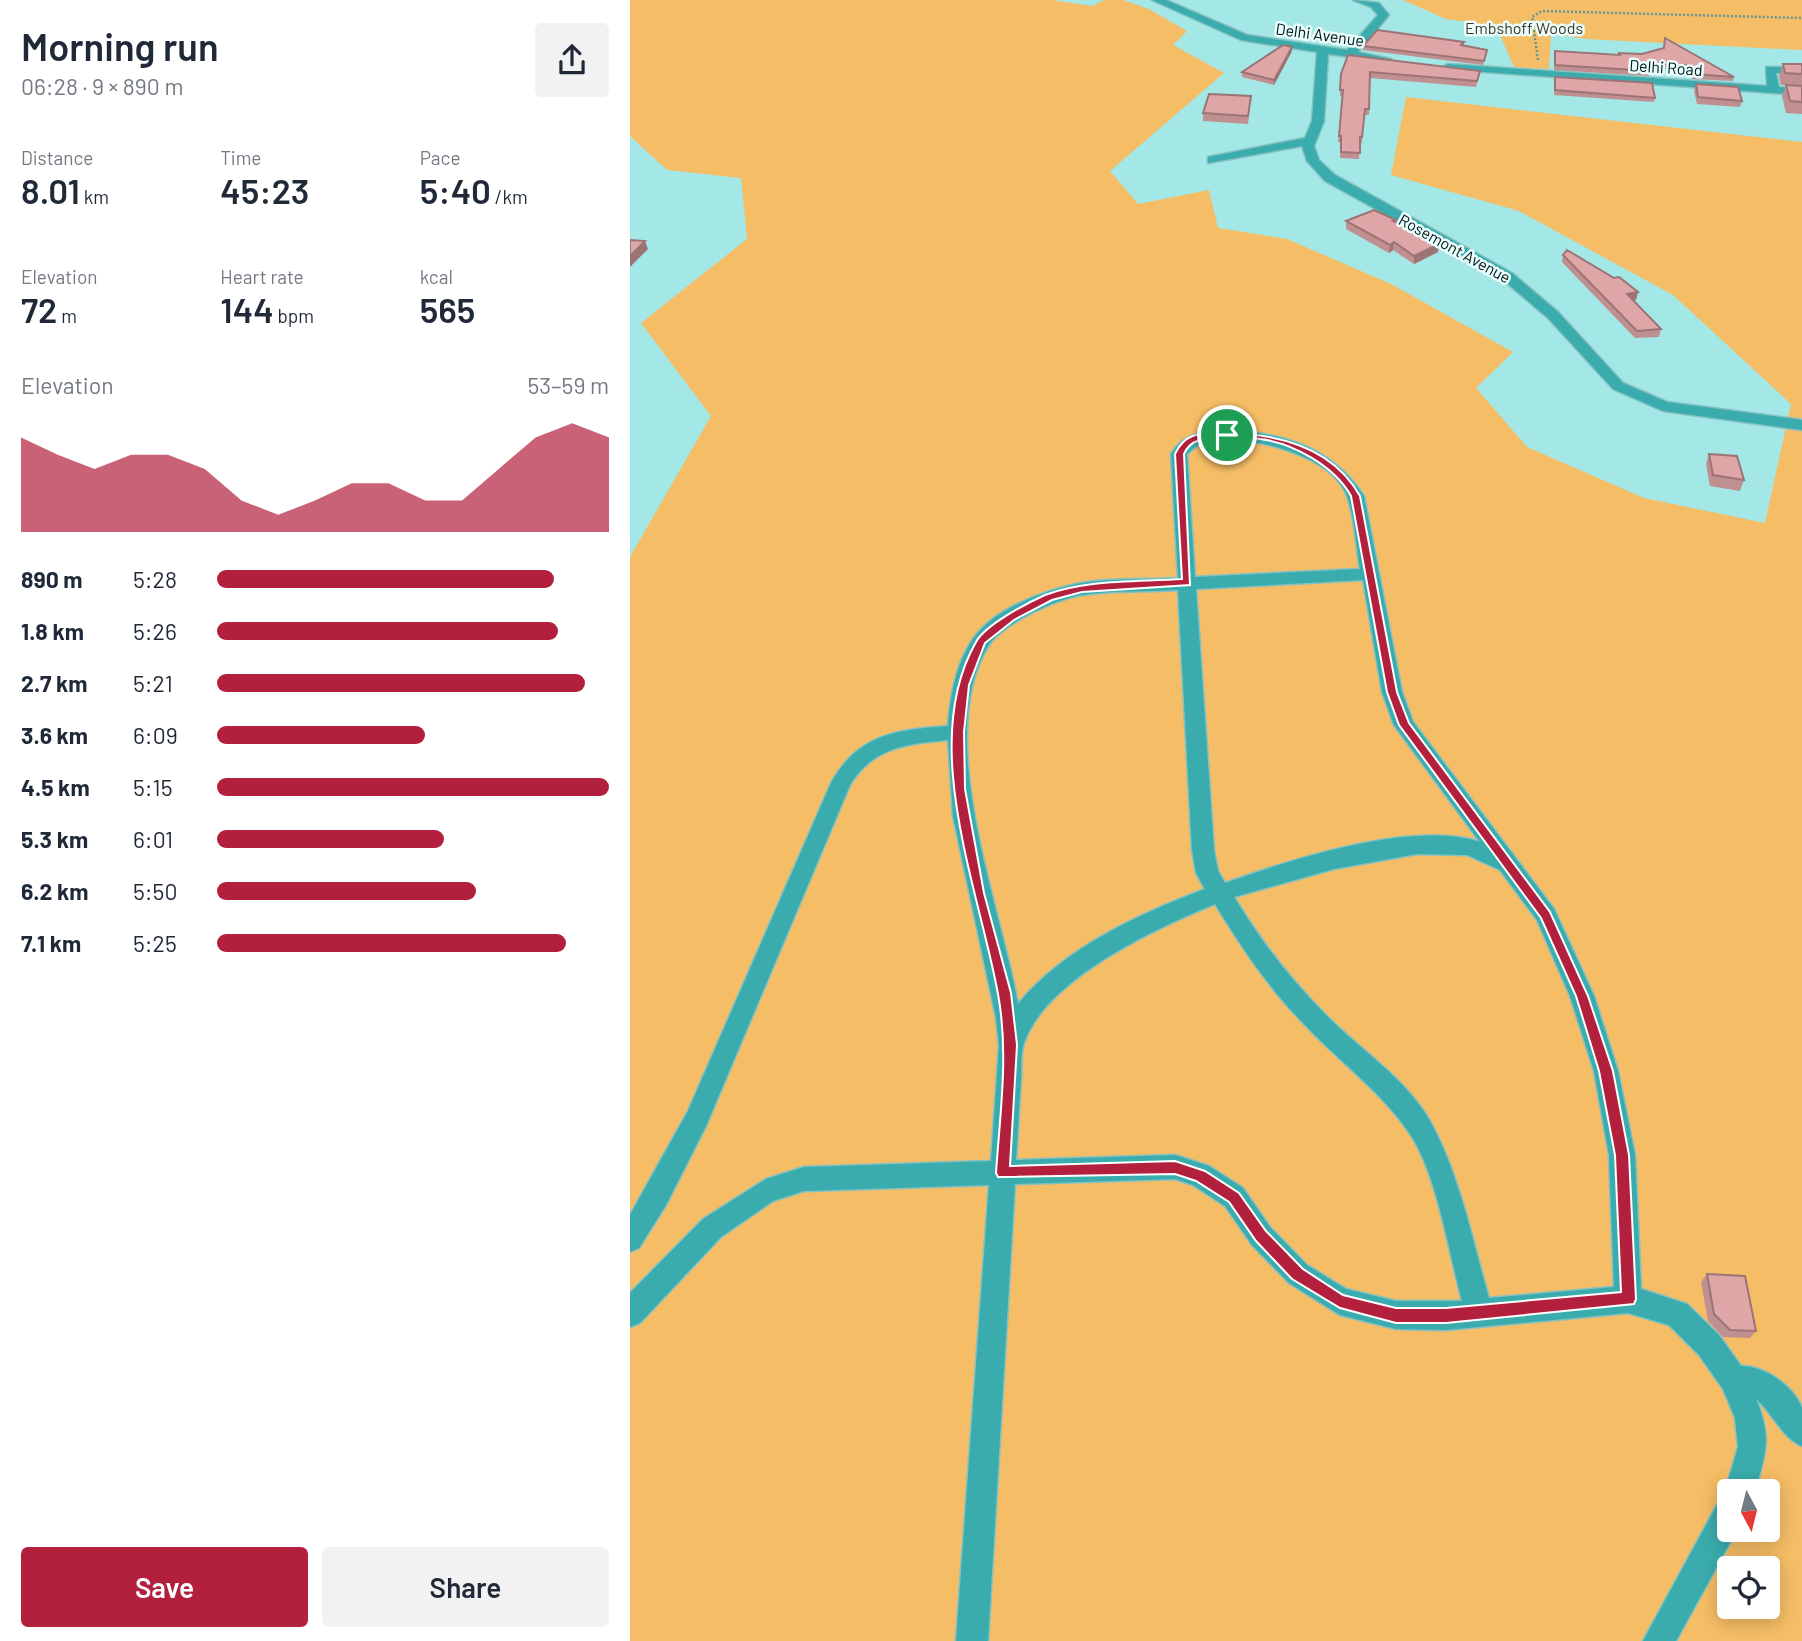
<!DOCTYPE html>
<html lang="en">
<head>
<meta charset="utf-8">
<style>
	:root { --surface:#fff; --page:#f2f2f3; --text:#1f2937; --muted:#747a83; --accent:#b3203e }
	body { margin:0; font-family:Barlow,sans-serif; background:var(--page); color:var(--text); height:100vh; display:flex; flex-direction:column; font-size:26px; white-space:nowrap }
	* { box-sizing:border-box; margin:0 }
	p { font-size:23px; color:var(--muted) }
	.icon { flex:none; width:38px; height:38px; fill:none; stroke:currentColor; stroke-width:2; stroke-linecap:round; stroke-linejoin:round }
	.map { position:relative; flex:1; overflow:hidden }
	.details { display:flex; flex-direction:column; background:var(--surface); width:630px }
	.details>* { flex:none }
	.needle { width:46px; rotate:173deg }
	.fabs { position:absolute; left:1087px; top:1479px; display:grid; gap:14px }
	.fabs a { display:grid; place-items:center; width:63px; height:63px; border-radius:7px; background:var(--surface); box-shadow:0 4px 18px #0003; font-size:35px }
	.pin { position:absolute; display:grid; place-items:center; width:60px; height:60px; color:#fff; margin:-30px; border:4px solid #fff; border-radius:50%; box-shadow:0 2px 7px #0007 }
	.round { display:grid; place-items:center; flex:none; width:74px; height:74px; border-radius:7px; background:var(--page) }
	.summary { display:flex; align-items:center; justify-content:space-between; height:119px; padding:0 21px }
	h1 { font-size:38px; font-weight:600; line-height:52px }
	.figures { display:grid; grid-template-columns:repeat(3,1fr); gap:10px; height:119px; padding:7px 21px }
	.figures div { display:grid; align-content:center }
	.figures b { font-size:35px; font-weight:600 }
	.figures small { font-size:19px; font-weight:400 }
	.figures p { font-size:19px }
	.chart { height:196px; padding:14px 21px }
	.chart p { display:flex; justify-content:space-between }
	.chart svg { width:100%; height:126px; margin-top:7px; fill:var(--accent); opacity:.7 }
	.primary-button { display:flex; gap:14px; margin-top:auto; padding:14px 21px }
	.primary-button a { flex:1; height:80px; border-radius:7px; background:var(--accent); color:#fff; font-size:28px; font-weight:600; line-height:80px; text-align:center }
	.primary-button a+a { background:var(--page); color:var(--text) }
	ul { padding:0 21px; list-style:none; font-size:23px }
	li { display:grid; grid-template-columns:112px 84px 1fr; align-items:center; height:52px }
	li i { height:18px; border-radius:9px; background:var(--accent) }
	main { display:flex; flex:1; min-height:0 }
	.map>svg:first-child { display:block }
	.green { fill:#f5bd65; fill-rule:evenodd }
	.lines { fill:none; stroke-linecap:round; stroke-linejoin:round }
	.minor-casing { stroke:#86c1c1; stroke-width:3 }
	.path { stroke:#649595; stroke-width:2.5; stroke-dasharray:2 2; stroke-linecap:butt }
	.minor { fill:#3bacad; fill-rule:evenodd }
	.wall { fill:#c08f90 }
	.shaded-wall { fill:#9c7476 }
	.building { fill:#dfa6a8; stroke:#9c7476; stroke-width:2 }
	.route { fill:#b3203e; stroke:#fff; stroke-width:2; fill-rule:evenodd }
	.labels { text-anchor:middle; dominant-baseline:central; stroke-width:5; stroke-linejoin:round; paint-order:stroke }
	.far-park-label { font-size:16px; fill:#443622; stroke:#ebfefe }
	.far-street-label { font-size:16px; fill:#001314; stroke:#ebfefe }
</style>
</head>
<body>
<main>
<section class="details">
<div class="summary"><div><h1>Morning run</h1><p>06:28 · 9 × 890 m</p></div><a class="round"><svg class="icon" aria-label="share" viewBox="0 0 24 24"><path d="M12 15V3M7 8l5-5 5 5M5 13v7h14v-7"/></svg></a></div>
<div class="figures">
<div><p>Distance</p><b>8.01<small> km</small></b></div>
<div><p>Time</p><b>45:23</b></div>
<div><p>Pace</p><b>5:40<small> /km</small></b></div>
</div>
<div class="figures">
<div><p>Elevation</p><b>72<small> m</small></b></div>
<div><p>Heart rate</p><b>144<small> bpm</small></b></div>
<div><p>kcal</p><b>565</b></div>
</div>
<div class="chart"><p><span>Elevation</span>53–59 m</p>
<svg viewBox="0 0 160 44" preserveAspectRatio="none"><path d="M0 44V11L10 17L20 22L30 17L40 17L50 22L60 33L70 38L80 33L90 27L100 27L110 33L120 33L130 22L140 11L150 6L160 11V44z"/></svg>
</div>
<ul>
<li><b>890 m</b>5:28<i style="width:86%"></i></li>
<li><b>1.8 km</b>5:26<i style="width:87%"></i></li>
<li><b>2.7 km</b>5:21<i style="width:94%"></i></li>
<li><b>3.6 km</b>6:09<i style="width:53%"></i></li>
<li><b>4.5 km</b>5:15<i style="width:100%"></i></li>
<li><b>5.3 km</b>6:01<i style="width:58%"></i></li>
<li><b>6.2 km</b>5:50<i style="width:66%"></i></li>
<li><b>7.1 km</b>5:25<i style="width:89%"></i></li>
</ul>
<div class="primary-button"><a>Save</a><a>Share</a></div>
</section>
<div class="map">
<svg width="1172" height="1641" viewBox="0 0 1172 1641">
	<rect width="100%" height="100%" fill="#a3e7e7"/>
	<g class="green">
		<path d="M0,0h422l40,6 12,-6h19l26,9 38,22 -14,14 51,28 -114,98 28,33 71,-14 9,38 69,11 104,45 122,68 -37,36 51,59 117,51 121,25 26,-119 -118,-109 -154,-84 -128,-36 15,-78 396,45v1499h-1172v-1084l81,-141 -70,-93 106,-84 -6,-61 -74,-8 -37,-34zM1099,1491h39v39h-39zM1099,1568h39v38h-39z"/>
		<polygon points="773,0 1172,0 1172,50 956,39 921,34 919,69 884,67 866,26 816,19"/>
	</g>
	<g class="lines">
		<defs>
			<g id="minor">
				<polygon points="522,0 536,0 617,35 717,50 748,15 741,7 723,0 749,3 759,15 728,52 761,59 755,62 698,54 694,121 684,146 689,160 705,175 882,273 928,312 993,383 1037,402 1172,420 1172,430 1033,411 983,389 918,318 872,279 695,181 677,161 672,146 578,163 578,157 675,138 682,121 687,52 611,40"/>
				<polygon points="818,64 1137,86 1136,67 1172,67 1172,73 1146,73 1149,87 1172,89 1172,95 814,69 812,67"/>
				<path d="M608,431c53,4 96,20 126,65l38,196 11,30 141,187 40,87 24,75 17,84 6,134 46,15 32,31 22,31c23,0 52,19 61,42 0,10 0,28 0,38 -20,-8 -29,-33 -46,-47 16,39 10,53 -1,92h-26v39h8l-61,111h-33l75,-138 11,-4 -4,-8 13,-44 -3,-29 -12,-29 -24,-34 -30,-30 -41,-12 -182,17 -50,-1 -56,-14 -51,-32 -37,-38 -27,-39 -32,-21 -18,-6 -160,5 -27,457h-32l33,-456 -185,6 -31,10 -52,36 -81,86 -10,4v-34l73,-74 63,-40 38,-12 187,-6 8,-116 -3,-27 -43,-202 -5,-76c-41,4 -75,7 -98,45l-144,341 -40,79 -27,43 -9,4v-37l58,-104 143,-328c27,-49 65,-53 117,-57 2,-29 8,-63 25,-87 21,-31 73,-49 108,-56 31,-5 65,-3 97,-5l-7,-124c15,-25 41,-23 67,-23zM608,440c35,3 99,20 110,59 7,22 8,47 12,70l-165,8 -8,-123 14,-12zM733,580l19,112 12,33 86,117c-68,-22 -190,18 -255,41l-7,-12 -4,-21 -18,-261zM548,590l14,260 4,23 9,16c-66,25 -141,59 -187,115 -17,-97 -86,-269 -29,-359 14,-22 68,-46 93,-50 31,-5 65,-3 96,-5zM787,854l50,1 33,15 37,50 33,76 24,75 15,84 5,132 -125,11c-17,-59 -29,-122 -59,-177 -25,-44 -74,-74 -108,-110 -35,-36 -62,-71 -88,-114l100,-28zM585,904c27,44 55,86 92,123 34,36 75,65 103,107 27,40 39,119 52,167h-66l-50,-12 -39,-24 -37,-38 -27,-39 -34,-22 -34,-11 -159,5c2,-27 3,-53 5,-80 1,-12 -1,-26 3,-37 22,-64 132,-115 191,-139z"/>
			</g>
		</defs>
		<use href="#minor" class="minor-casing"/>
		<polyline class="path" points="908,60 902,17 912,11 1172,18"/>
		<use href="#minor" class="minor"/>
	</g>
	<g class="wall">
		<polygon points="1035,38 1104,77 1103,81 1062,79 1061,71 1019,68 1019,76 924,70 925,51 989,55 989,53 1012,54 1033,49"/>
		<polygon points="834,42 834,46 856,54 853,65 733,50 733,46"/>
		<polygon points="662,51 644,85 612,77 612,72"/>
		<polygon points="718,55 850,71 846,87 740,78 739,115 734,115 732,143 730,143 729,159 710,158 711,142 708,142 713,96 710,96 711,74"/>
		<polygon points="1153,64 1172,64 1172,114 1156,113 1152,96 1156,85 1151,85 1149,76"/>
		<polygon points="925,77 1025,98 1024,102 924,95"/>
		<polygon points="1066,84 1112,101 1110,107 1067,104 1064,91"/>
		<polygon points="621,96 618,124 573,121 573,113"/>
		<polygon points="766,220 766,222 808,252 784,264 763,250 759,253 716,229 716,221"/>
		<polygon points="933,255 984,278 1008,292 1006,300 1003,300 1031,329 1029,337 1005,338 932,262"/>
		<polygon points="1079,454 1114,480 1110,491 1080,486 1076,464"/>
		<polygon points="1077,1274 1126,1331 1120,1338 1093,1337 1078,1321 1071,1282"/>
	</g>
	<g class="shaded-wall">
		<polygon points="662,47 662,51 644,85 644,80"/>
		<polygon points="15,241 18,249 0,267 0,256"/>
		<polygon points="764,242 763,250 759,253 760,245"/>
		<polygon points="809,244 808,252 784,264 784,256"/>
		<polygon points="1008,292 1006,300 995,302 997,294"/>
	</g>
	<g class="building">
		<polygon points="747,30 834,42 831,45 857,50 854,61 733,46"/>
		<polygon points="1035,38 1104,77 1064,74 1062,66 1018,63 1020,71 925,65 925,51 990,55 989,53 1012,54 1034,48"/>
		<polygon points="653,45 662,47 644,80 612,72"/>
		<polygon points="718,55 850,71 847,81 740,72 739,109 735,109 732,137 730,137 730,153 711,152 711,136 709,136 713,90 710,90 711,74"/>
		<polygon points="1153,64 1172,64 1172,74 1155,73"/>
		<polygon points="925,77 1022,83 1025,98 925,90"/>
		<polygon points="1066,84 1108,87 1112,101 1068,97"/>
		<polygon points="1156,85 1172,86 1172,102 1160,101"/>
		<polygon points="579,94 621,96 618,116 573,113"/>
		<polygon points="744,210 766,220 763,221 809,244 784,256 764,242 760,245 716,221"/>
		<polygon points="0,240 15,241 0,256"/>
		<polygon points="937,250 984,278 989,277 1008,292 997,294 1031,329 1007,331 933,255"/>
		<polygon points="1079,454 1107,456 1114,480 1083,475"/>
		<polygon points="1077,1274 1115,1276 1126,1331 1100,1330 1084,1314"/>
	</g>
	<path class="route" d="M597,433c52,1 106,15 133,63l37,196 12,31 141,189 38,84 25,75 16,84 7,144 -2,5 -188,19h-50l-56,-15 -48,-29 -36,-38 -27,-39 -33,-21 -21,-7 -177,3 -2,-4c4,-60 13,-120 2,-179 -19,-105 -80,-251 -22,-352 9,-17 51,-39 69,-47 41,-16 93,-13 137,-16l-7,-125c11,-24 29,-20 52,-21zM597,438c11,0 23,-1 33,1 34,4 75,28 91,57l36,196 12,33 142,193 35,78 23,75 16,84 6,137 -175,16h-50l-53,-13 -40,-26 -37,-38 -27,-38 -34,-22 -30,-10 -165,5 7,-121 -6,-52 -27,-100 -19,-104 -1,-57 5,-47 16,-42 29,-23 38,-20 30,-8 108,-7 -6,-131c8,-18 25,-15 43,-16z"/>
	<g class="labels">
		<g class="far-park-label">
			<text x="894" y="27">Embshoff Woods</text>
		</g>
		<g class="far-street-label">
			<text transform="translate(690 34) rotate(8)">Delhi Avenue</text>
			<text transform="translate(1036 67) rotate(4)">Delhi Road</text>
			<text transform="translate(825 248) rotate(29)">Rosemont Avenue</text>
		</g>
	</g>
</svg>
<div class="fabs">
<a><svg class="needle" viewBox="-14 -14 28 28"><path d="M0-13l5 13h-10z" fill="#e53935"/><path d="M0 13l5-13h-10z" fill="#747a83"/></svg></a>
<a><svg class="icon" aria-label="locate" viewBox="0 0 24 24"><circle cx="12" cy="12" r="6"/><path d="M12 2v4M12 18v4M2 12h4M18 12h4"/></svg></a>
</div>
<div class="pin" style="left:597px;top:435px;background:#1e9e55"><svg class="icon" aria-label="arrive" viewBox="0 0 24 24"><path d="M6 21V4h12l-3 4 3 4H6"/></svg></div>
</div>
</main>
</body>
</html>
